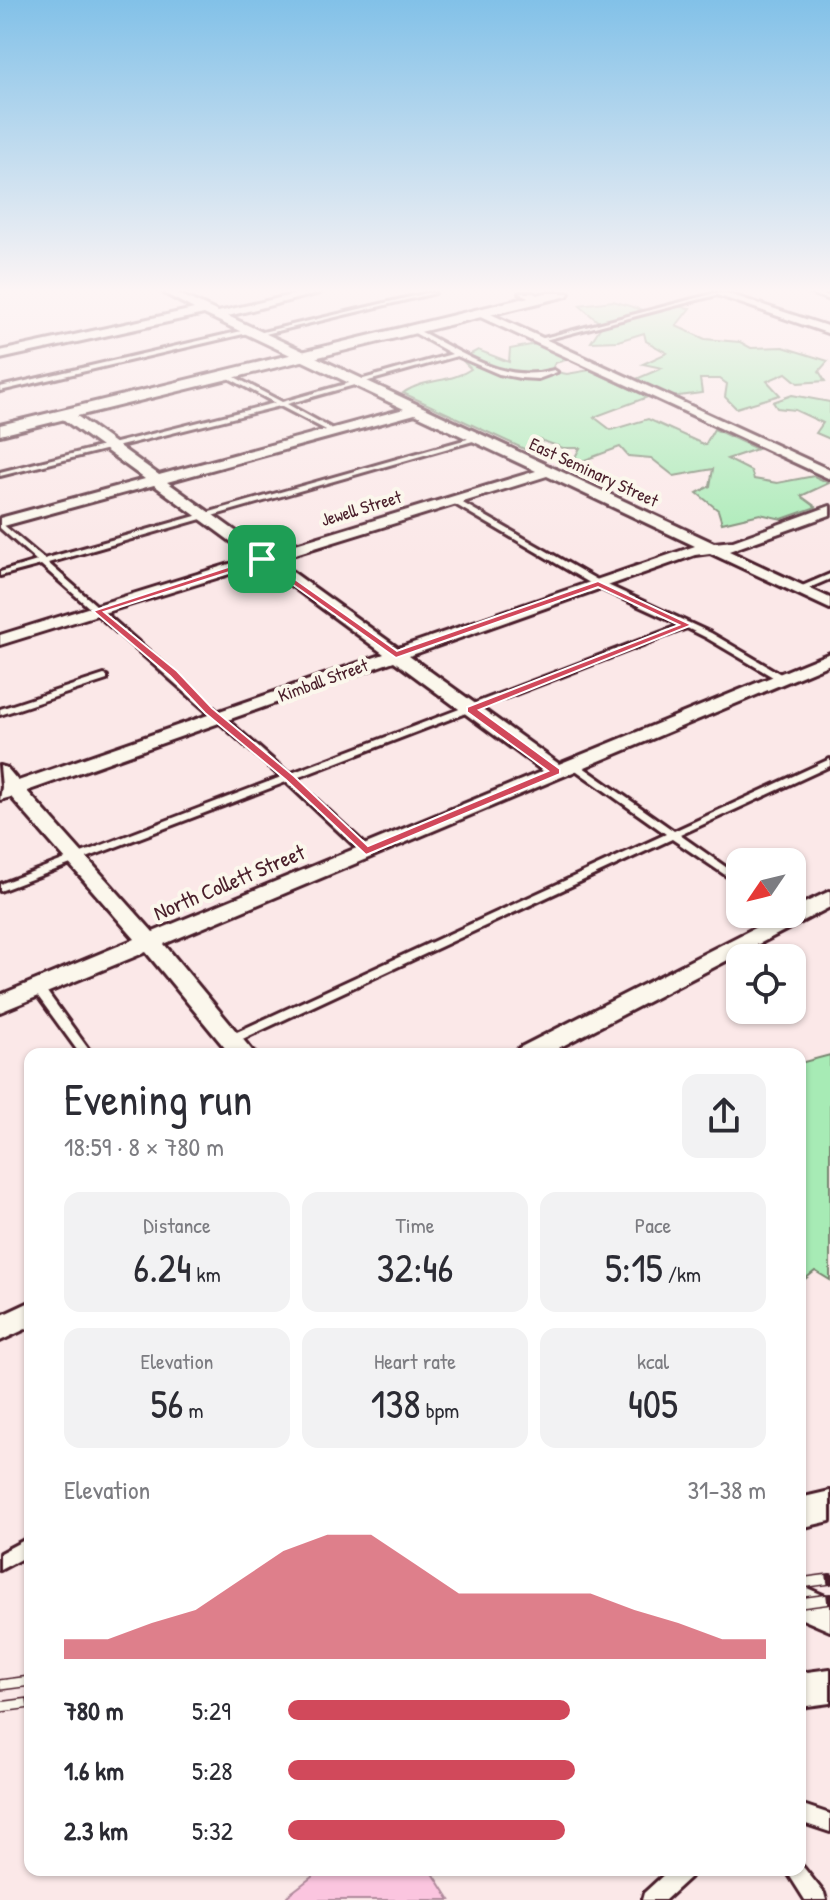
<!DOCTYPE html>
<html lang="en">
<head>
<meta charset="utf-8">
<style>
	:root { --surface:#fff; --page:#f2f2f3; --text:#2b2b33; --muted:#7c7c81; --accent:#d1495b }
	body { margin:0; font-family:"Patrick Hand",sans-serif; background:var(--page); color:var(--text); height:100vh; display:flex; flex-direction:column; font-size:30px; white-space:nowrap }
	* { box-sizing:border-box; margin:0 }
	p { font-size:26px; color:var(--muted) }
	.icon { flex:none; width:44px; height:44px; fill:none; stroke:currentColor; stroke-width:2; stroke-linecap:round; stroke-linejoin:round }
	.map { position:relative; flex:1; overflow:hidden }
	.side { position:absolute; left:24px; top:1048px; width:782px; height:828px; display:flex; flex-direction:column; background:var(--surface); border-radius:16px; box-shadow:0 2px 6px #0004 }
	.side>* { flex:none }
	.needle { width:52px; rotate:235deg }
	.fabs { position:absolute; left:726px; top:848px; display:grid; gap:16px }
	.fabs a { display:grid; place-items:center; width:80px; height:80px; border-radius:16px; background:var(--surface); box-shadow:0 2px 6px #0004; font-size:40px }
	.pin { position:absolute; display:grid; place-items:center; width:68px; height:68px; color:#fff; margin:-34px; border-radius:16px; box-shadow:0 4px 12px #0006 }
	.round { display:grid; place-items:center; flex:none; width:84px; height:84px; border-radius:16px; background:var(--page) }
	.headline { display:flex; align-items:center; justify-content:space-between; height:136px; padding:0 40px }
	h1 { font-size:44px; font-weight:600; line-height:60px }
	.metrics { display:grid; grid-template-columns:repeat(3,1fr); gap:12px; height:136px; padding:8px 40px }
	.metrics div { display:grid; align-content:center; border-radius:16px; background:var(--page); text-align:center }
	.metrics b { font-size:40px; font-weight:600 }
	.metrics small { font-size:22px; font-weight:400 }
	.metrics p { font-size:22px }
	.chart { height:224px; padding:16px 40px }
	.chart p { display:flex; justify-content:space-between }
	.chart svg { width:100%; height:144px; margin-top:8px; fill:var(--accent); opacity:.7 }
	ul { padding:0 40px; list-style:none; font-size:26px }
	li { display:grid; grid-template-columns:128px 96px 1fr; align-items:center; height:60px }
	li i { height:20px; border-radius:10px; background:var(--accent) }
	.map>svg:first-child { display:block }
	.green { fill:#a7ebb5; stroke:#788570; stroke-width:2 }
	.building { fill:#fbc5df; stroke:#b08a9c; stroke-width:2 }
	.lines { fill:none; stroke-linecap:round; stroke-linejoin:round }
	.lane-casing { stroke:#4a1f2b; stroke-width:6 }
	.street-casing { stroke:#4a1f2b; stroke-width:6 }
	.secondary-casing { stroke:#4a1f2b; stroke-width:6 }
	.lane { fill:#fbf7ec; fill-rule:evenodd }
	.street { fill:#fbf7ec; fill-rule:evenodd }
	.secondary { fill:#fbf7ec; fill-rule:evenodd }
	.rail-casing { stroke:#4a1f2b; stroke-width:12 }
	.rail { stroke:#fbf7ec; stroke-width:9; stroke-dasharray:27; stroke-linecap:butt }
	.route { fill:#d1495b; stroke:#fff; stroke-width:2; fill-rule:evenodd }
	.labels { text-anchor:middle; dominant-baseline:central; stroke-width:8; stroke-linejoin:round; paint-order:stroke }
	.far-street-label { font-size:18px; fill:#4a1f2b; stroke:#fbf7ec }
	.street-label { font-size:22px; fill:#4a1f2b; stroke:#fbf7ec }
</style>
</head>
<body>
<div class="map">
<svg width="830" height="1900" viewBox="0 0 830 1900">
	<rect width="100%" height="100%" fill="#fbe8e8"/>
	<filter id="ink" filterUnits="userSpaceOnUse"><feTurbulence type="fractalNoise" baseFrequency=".0125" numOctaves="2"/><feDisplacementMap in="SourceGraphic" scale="16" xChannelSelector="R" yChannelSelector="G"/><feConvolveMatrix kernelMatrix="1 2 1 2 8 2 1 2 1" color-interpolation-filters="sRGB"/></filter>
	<g filter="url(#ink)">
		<g class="green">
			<polygon points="613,301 649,312 675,306 690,308 676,326 705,339 740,342 751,348 783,347 828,361 819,371 825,381 798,383 786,373 767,381 780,395 736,408 725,397 727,384 720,379 700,379 702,393 671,397 634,380 662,368 643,364 667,353 646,341 644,333 618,341 591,342 602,325 579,305"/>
			<path d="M536,344l33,15 -14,4 -4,8 16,3 23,-4 58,27 -54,20 17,13 37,-11 57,26 9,-16 43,20 -30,10 24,12 3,8 23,4 37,-7 15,7 -28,13 15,11 -34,12 -22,-5 -38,9 -4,-13 -21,-17 13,-7 3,-17 -39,7 -23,-18 -23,-2 -8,-9 -38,14 -7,-4 5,-9h-17l-23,-8 4,11 -9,3 -132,-61c21,-15 48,-10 68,-24l-10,-10 17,-9 31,12 1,-13z"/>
			<polygon points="792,395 830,402 830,439 816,433 823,423 795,410 777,408 773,402"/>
			<polygon points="830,1055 830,1280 815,1271 800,1283 800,1063"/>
		</g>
		<polygon class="building" points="321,1870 431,1870 450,1900 289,1900 287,1896"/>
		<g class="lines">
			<defs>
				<g id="lane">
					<polygon points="427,293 435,293 257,336 254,334"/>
					<polygon points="716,293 724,293 541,341 536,340"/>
					<polygon points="809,293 817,293 830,296 830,300"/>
					<path d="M413,328c47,21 86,57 141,42l3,2 -19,7 -18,-1 -21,-4 -42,-18 -170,48 49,27v2h-4l-52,-27 -280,70v-4l275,-69 -50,-27v-2h4l53,28 170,-48 -41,-23 -1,-1z"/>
					<polygon points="250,329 253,331 252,332 0,391 0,387"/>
					<polygon points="478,436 481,438 480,439 48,563 289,774 680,625 595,586 451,502 450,500 454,498 601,582 711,633 784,676 784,680 778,680 705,637 687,628 294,779 370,849 371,851 370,853 362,853 286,782 0,891 0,884 281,777 41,565 0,576 0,572 37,561 0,528 0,522 44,559"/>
					<polygon points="830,574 830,579 802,591 795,589"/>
					<polygon points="104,675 107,676 107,680 0,715 0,709"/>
					<polygon points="830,759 830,766 680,835 740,877 740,885 672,839 234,1043 226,1043 224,1040 226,1037 666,834 570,766 568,764 570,762 576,762 674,831"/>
					<polygon points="38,984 42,985 92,1054 80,1054 32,988"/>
					<polygon points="30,1537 30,1554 0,1570 0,1553"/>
					<polygon points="800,1804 830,1814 830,1832 800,1822"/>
					<polygon points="800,1863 824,1893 826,1900 805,1900 786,1870 800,1870"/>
					<polygon points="669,1870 692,1870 690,1877 665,1900 642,1900 644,1893"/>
				</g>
				<g id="street">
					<path d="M164,293h13l41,19 83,-19h18l-91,23 486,227 19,-2 97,-35v9l-101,36 101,47v11l-120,-56 -15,2 -286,101 150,108 271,-111v11l-666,280 91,110h-25l-84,-102 -146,60v-17l135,-56 -124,-142 -11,3 2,-13 -2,-21 7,2 11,13 366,-127 -122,-90 -262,81v-10l252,-78 -98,-72 -154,42v-9l145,-39 -85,-62v-6h10l89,64 245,-66 -200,-95 -204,45v-8l194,-42zM415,414l121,57 -270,82 -99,-71zM547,476l148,70 -297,102 -122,-88zM394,661l149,110 -390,161 -126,-141z"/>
					<polygon points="519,293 533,293 544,298 538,301"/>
					<polygon points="711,293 726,293 830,327 830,334"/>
					<polygon points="476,311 484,311 830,470 830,479 476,315"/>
					<polygon points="830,891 830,907 547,1054 515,1054 519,1048 782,914 792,914 792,909"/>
					<polygon points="30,1302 30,1327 0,1341 0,1316"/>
					<polygon points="830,1491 830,1521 800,1528 800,1498"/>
					<polygon points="800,1585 830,1598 830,1631 800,1618"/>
					<polygon points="830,1669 830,1703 800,1707 800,1673"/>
				</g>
				<polygon id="secondary" points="545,293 569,293 567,296 0,435 0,425"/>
			</defs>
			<use href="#lane" class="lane-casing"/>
			<use href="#street" class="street-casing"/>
			<use href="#secondary" class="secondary-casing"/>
			<use href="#lane" class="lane"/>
			<use href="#street" class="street"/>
			<use href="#secondary" class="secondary"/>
			<defs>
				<g id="rail">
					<polyline points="800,1583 830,1579"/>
					<polyline points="800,1603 830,1599"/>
					<polyline points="0,1685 30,1681"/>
					<polyline points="0,1707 30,1703"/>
				</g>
			</defs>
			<use href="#rail" class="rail-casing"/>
			<use href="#rail" class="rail"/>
		</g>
	</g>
	<linearGradient id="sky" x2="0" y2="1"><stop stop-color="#82c1e8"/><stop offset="0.52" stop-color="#fdf5f5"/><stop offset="1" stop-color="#fdf5f5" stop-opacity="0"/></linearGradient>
	<rect width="830" height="559" fill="url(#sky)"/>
	<path class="route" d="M262,556l135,95 201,-70 94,44 -213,85 81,59v5l-194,81 -80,-75 -81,-67 -35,-37 -77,-65zM261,562l135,96 202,-71 81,38 -212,82v5l81,59 -180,75 -74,-70 -82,-68 -35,-37 -73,-59z"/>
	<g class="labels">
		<g class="far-street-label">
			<text transform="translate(594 472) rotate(25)">East Seminary Street</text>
			<text transform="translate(361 508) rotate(-17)">Jewell Street</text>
			<text transform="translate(323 680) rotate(-20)">Kimball Street</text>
		</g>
		<g class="street-label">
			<text transform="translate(229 882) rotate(-23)">North Collett Street</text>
		</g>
	</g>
</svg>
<div class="fabs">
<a><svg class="needle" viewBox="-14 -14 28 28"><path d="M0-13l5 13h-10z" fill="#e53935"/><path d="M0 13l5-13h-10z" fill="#7c7c81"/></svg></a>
<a><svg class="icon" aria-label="locate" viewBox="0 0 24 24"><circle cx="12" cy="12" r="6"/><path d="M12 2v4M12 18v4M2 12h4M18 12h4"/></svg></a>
</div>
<div class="pin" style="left:262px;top:559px;background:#1e9e55"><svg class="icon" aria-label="arrive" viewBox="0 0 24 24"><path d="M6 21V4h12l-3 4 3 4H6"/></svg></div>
<section class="side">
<div class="headline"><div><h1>Evening run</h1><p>18:59 · 8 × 780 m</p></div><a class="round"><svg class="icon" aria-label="share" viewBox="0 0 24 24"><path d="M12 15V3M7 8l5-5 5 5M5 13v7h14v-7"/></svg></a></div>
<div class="metrics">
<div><p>Distance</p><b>6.24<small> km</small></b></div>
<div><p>Time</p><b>32:46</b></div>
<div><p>Pace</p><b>5:15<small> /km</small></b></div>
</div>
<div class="metrics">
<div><p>Elevation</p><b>56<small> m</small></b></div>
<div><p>Heart rate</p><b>138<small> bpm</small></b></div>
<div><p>kcal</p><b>405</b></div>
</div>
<div class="chart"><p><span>Elevation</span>31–38 m</p>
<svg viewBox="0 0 160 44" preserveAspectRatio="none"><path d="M0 44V38L10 38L20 33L30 29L40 20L50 11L60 6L70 6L80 15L90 24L100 24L110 24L120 24L130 29L140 33L150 38L160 38V44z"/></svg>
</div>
<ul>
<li><b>780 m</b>5:29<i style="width:59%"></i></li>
<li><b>1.6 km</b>5:28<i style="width:60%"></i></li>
<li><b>2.3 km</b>5:32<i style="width:58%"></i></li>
</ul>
</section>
</div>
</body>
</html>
